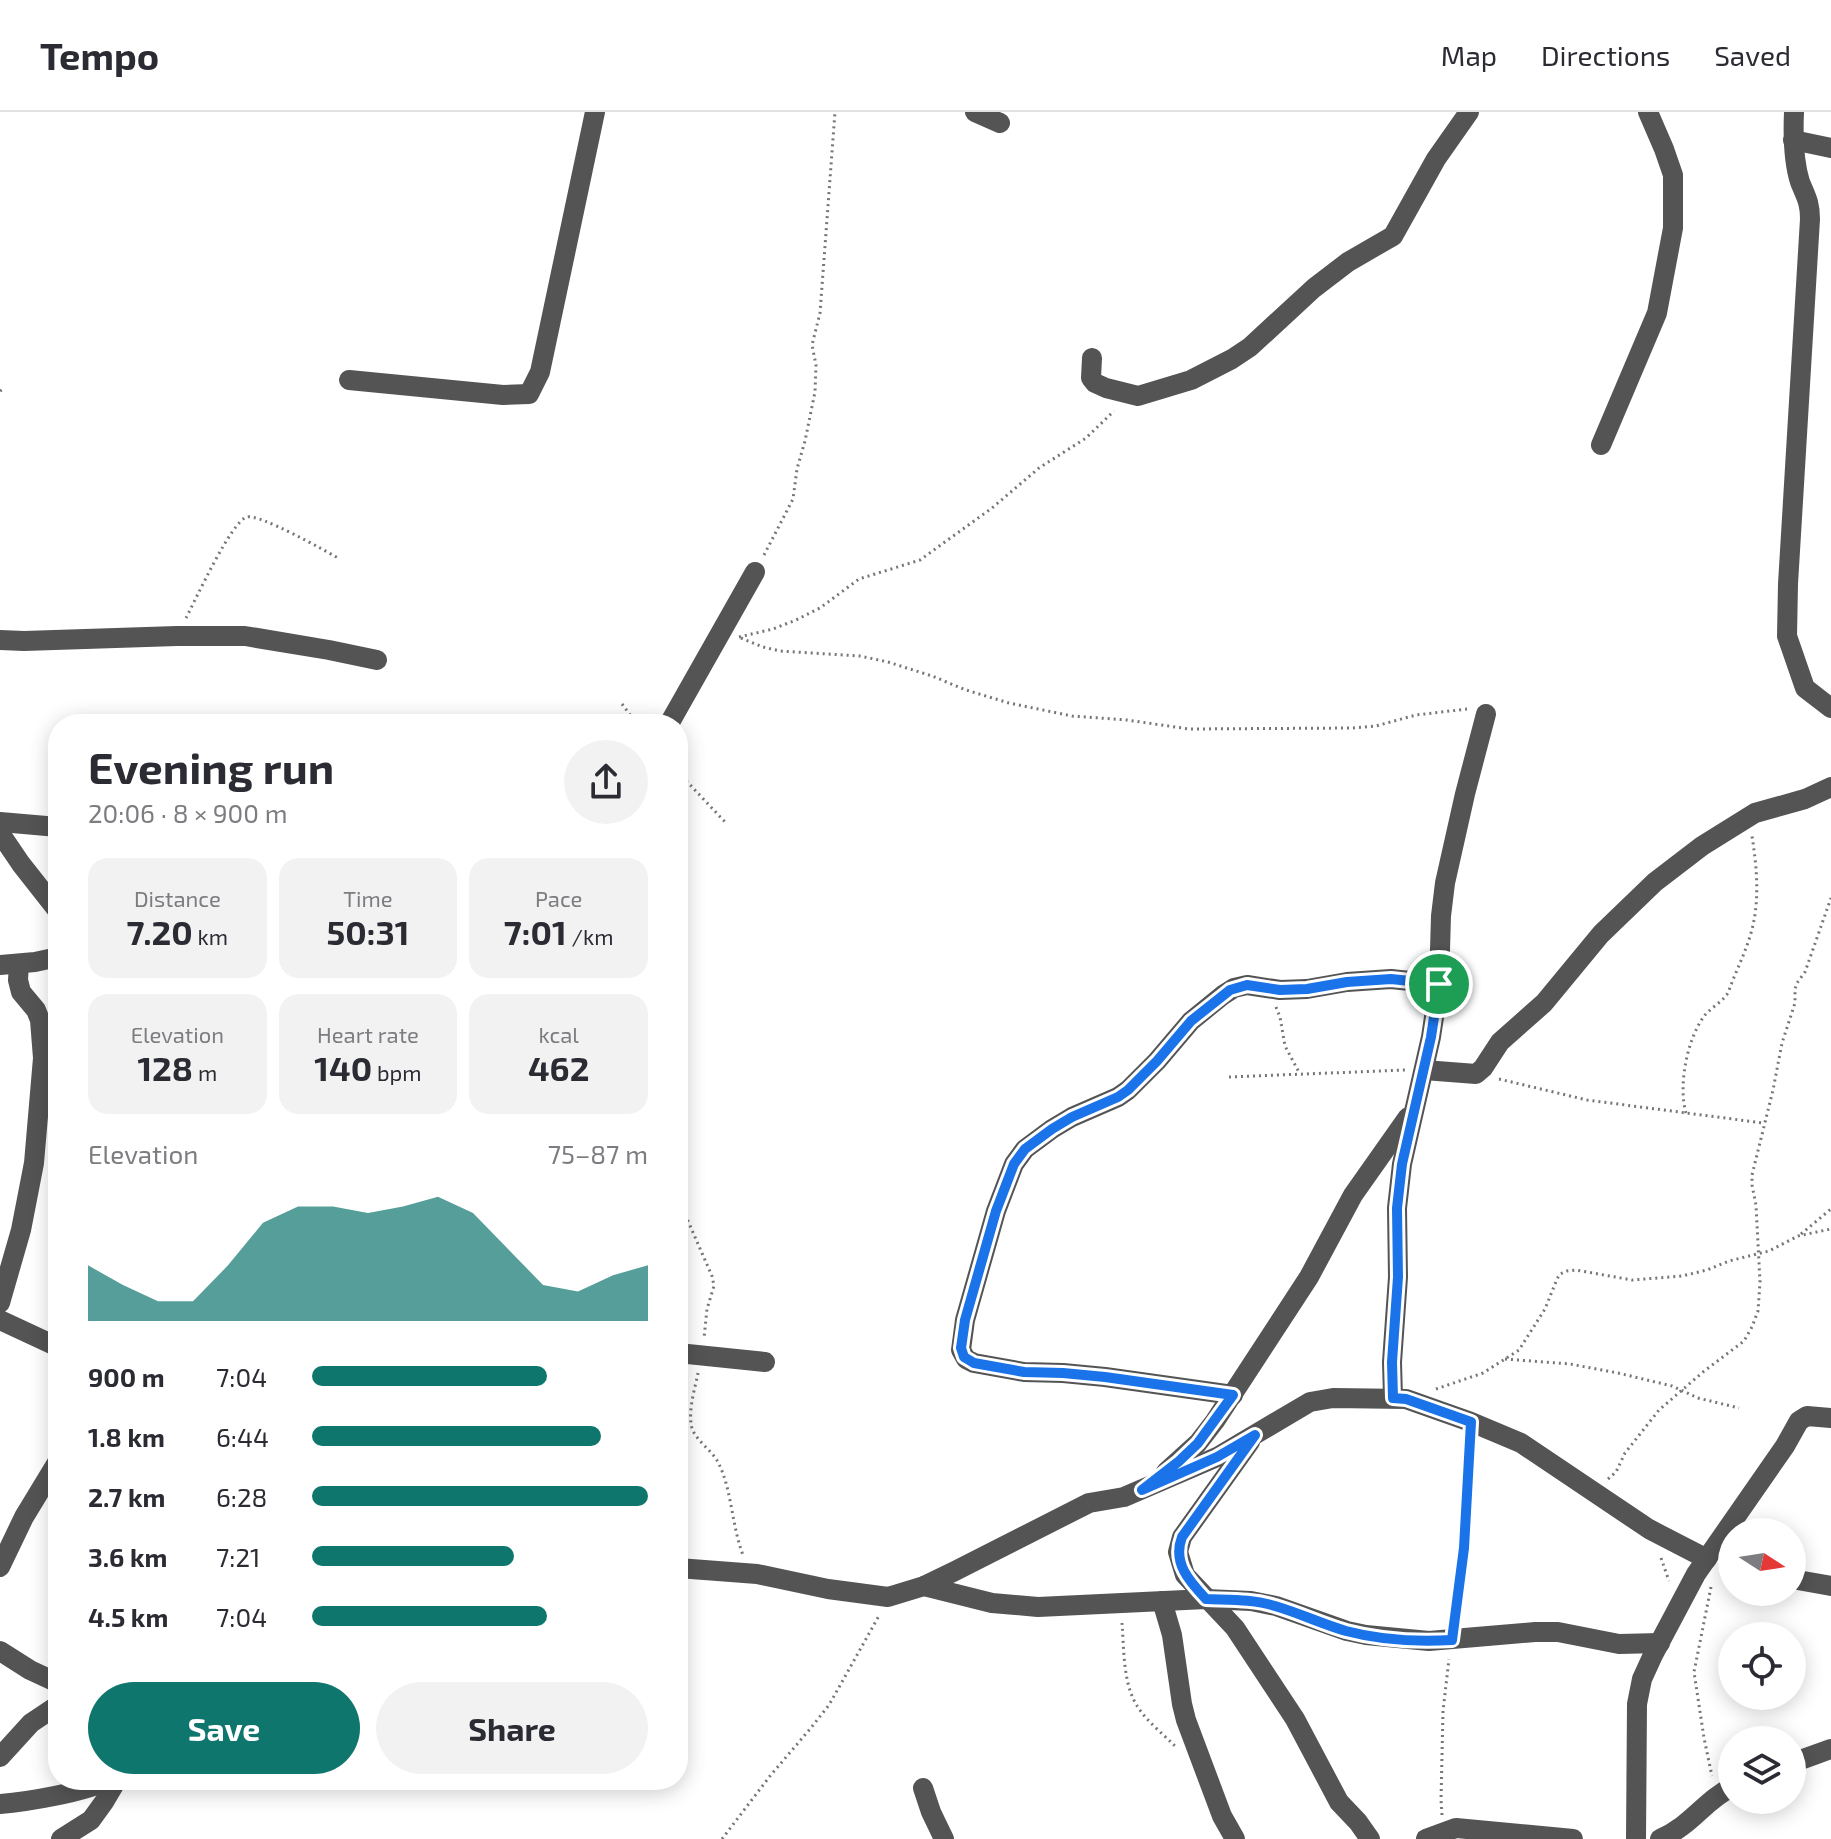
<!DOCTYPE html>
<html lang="en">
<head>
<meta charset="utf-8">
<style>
	:root { --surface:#fff; --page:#f2f2f3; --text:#2b2b33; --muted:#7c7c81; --line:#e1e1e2; --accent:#0f766e }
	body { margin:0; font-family:"Exo 2",sans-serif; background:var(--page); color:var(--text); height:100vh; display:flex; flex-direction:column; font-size:30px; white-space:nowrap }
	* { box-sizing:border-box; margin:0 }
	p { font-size:26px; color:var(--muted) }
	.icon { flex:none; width:44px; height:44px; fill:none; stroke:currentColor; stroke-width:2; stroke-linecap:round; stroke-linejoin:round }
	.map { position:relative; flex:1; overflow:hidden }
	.side { position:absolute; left:48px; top:602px; width:640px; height:1076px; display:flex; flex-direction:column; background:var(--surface); border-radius:32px; box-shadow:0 4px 20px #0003 }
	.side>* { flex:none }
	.needle { width:52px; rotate:102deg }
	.controls { position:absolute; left:1718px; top:1406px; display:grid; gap:16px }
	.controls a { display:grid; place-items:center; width:88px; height:88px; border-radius:50%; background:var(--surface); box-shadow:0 4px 20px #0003; font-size:40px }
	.pin { position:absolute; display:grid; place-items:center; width:68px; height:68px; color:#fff; margin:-34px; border:4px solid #fff; border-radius:50%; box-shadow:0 2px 8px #0007 }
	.round { display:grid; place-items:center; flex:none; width:84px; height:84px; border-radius:42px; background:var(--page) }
	.summary { display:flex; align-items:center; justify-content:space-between; height:136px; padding:0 40px }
	h1 { font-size:44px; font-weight:700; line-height:60px }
	.metrics { display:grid; grid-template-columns:repeat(3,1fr); gap:12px; height:136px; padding:8px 40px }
	.metrics div { display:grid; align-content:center; border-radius:20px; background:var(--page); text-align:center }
	.metrics b { font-size:34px; font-weight:700 }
	.metrics small { font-size:22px; font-weight:400 }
	.metrics p { font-size:22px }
	.chart { height:224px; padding:16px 40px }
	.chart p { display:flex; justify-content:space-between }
	.chart svg { width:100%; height:144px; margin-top:8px; fill:var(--accent); opacity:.7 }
	.primary-button { display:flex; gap:16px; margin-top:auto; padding:16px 40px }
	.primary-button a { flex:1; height:92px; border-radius:48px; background:var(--accent); color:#fff; font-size:32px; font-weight:700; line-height:92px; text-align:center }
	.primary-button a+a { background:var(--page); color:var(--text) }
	ul { padding:0 40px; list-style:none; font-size:26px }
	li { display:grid; grid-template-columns:128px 96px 1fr; align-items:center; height:60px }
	li i { height:20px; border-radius:10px; background:var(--accent) }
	header { display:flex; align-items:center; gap:48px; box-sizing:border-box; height:112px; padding:0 40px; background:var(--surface); border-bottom:2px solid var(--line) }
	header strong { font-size:38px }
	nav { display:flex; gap:44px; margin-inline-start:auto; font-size:28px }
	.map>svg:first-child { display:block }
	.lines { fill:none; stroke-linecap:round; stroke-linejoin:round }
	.path { stroke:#767676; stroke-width:3; stroke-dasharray:2 4; stroke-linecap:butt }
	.minor { stroke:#545454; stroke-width:20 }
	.route-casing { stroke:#fff; stroke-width:16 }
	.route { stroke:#1a73e8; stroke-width:10 }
</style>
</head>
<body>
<header>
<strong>Tempo</strong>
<nav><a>Map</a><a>Directions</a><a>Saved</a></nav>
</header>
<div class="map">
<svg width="1831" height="1727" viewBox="0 0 1831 1727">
	<rect width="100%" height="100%" fill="#fff"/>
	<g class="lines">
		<g class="path">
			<polyline points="0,279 3,277"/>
			<polyline points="764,443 793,387 797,357 805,329 815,280 816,253 812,233 820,201 835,0"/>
			<path d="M186,506c9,-17 46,-98 61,-101 13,-3 77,33 91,41"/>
			<polyline points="739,525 773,517 796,508 820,496 859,467 920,448 992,396 1039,356 1086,326 1114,299"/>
			<polyline points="741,526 763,535 780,539 860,544 888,550 932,564 966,578 1009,591 1072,604 1127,608 1189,617 1352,616 1376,614 1416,603 1467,597"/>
			<polyline points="622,592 637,612"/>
			<polyline points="678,660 725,710"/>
			<polyline points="1276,895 1280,905 1285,934 1300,962"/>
			<polyline points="1229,965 1405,958"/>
			<polyline points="1499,967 1587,988 1763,1011"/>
			<path d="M1686,1001c-8,-27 1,-75 19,-98 7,-8 17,-13 23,-22 7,-20 17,-39 23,-60 9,-31 6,-65 1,-97"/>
			<polyline points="678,1086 712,1164 714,1174 707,1197 704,1226"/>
			<polyline points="1801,1122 1831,1097"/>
			<polyline points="1505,1247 1570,1252 1618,1261 1672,1274 1698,1286 1739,1296"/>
			<path d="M698,1261c-3,15 -9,34 -7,50 1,16 21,26 28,41 13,27 13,63 24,91"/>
			<polyline points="1436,1277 1483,1261 1519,1238 1545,1197 1557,1167 1560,1162 1567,1159 1576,1158 1632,1168 1682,1164 1707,1158 1729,1149 1769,1139 1798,1124 1831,1117"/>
			<polyline points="1608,1367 1616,1360 1625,1341 1659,1298 1703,1260 1744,1229 1752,1215 1758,1199 1760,1170 1756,1093 1752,1073 1752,1063 1773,978 1782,931 1795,891 1795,877 1797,871 1805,860 1831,786"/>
			<polyline points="1661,1446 1669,1469"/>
			<polyline points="1711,1475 1694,1560 1704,1626 1712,1664"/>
			<polyline points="1455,1508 1464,1436 1470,1328"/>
			<path d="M1122,1511c2,26 1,59 14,81 9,16 26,29 39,42"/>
			<polyline points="1442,1703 1441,1688 1443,1599 1449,1547"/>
			<polyline points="722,1727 770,1664 810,1617 829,1593 880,1502"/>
		</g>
		<g class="minor">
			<polyline points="975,0 1000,11"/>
			<path d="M1794,0c-1,23 -1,48 6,70 6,15 10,20 10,37l-22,365 -1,52 18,52 26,20"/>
			<polyline points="1793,28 1831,36"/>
			<polyline points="1092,246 1091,266 1095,271 1106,276 1138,284 1191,268 1232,247 1250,235 1314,176 1348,150 1393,124 1436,47 1469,0"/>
			<polyline points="349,268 503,283 529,282 540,260 595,0"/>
			<polyline points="1601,333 1657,201 1673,116 1673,63 1664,37 1648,0"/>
			<polyline points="0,528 24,529 177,524 245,524 329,538 377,548"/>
			<polyline points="669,612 755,460"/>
			<polyline points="0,710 58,715"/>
			<polyline points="0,721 21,752 58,799"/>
			<polyline points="0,853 35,850 58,845"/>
			<polyline points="1424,958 1476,962 1483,956 1500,930 1544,891 1601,822 1655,770 1702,734 1755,701 1805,687 1831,675"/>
			<polyline points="0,1191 21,1118 34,1051 43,946 40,908 36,898 21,880 18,868 19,852"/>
			<polyline points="0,1208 58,1235"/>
			<polyline points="678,1241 765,1250"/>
			<polyline points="1233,1283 1105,1265 1063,1261 1024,1260 974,1251 966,1247 961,1238 965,1208 996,1099 1014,1052 1025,1037 1052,1017 1072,1005 1118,985 1128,978 1157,949 1191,909 1223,883 1234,876 1247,873 1280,878 1307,877 1347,870 1391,867 1439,872"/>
			<polyline points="1393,1286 1392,1250 1398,1165 1397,1096 1402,1052 1431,925 1439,872 1441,804 1445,771 1465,682 1486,602"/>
			<polyline points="1250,1330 1182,1425 1178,1440 1185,1463 1235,1516 1295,1607 1339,1690 1358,1710 1370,1727"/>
			<polyline points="1166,1360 1198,1331 1215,1309 1309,1165 1353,1083 1408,1005"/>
			<polyline points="0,1455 24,1405 58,1349"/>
			<polyline points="678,1456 757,1462 828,1477 888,1485 924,1474 955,1459 1089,1391 1124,1385 1217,1345 1310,1290 1333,1286 1406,1287 1471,1310 1521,1331 1649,1417 1707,1447"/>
			<polyline points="1792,1467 1831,1474"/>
			<polyline points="924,1474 992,1491 1038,1495 1206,1487 1251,1489 1276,1494 1347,1519 1366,1523 1429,1529 1535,1520 1558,1520 1619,1532 1660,1531"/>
			<polyline points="1162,1489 1172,1523 1182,1592 1186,1608 1222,1704 1235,1727"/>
			<polyline points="0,1539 30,1558 58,1571"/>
			<polyline points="0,1645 31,1611 58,1593"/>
			<polyline points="1792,1651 1831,1637"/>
			<polyline points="923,1676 931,1700 944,1727"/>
			<path d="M0,1692c26,-2 86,-12 108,-24"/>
			<polyline points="61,1727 91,1708 104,1690 117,1668"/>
			<polyline points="1426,1727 1456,1716 1573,1727"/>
			<polyline points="1636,1727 1637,1592 1642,1567 1653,1543 1696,1462 1785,1334 1799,1309 1807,1304 1831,1306"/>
			<path d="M1660,1727c31,-13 45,-39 72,-52"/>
		</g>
	</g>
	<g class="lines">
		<defs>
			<path id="route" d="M1391,867l48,5 -8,53 -29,127 -5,44 1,69 -6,85 1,36 13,1 65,23 -7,126 -12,92c-34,2 -72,0 -106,-9 -24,-7 -47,-18 -71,-25 -22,-7 -46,-6 -69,-7 -16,-17 -34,-36 -24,-62l73,-102 -38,22 -75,33 36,-28 20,-19 35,-48 -128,-18 -42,-4 -39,-1 -50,-9 -10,-6 -3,-9 4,-28 31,-109 18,-47 11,-15 27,-20 20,-12 46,-20 10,-7 29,-29 34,-40 39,-31 17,-5 33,5 27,-1 40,-7z"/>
		</defs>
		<use href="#route" class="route-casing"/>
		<use href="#route" class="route"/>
	</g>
</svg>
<div class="controls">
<a><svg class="needle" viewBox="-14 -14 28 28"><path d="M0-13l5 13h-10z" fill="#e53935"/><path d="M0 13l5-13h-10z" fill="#7c7c81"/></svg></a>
<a><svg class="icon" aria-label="locate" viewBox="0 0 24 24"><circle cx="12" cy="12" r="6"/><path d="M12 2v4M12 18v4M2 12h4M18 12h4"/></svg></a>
<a><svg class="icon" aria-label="layers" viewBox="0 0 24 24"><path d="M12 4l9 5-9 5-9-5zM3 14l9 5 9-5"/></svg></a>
</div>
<div class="pin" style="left:1439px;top:872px;background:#1e9e55"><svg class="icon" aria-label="arrive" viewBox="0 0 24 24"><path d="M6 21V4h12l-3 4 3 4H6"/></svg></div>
<section class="side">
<div class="summary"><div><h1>Evening run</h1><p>20:06 · 8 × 900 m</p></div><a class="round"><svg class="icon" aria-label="share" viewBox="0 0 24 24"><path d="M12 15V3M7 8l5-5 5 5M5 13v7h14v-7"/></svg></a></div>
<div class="metrics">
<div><p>Distance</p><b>7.20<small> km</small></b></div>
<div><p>Time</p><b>50:31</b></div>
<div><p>Pace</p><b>7:01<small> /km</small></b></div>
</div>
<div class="metrics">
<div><p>Elevation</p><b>128<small> m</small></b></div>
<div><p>Heart rate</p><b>140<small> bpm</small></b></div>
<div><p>kcal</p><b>462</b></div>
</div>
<div class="chart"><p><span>Elevation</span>75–87 m</p>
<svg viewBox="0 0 160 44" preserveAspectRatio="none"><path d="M0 44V27L10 33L20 38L30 38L40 27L50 14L60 9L70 9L80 11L90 9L100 6L110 11L120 22L130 33L140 35L150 30L160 27V44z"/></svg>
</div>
<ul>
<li><b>900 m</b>7:04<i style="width:70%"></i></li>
<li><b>1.8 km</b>6:44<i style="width:86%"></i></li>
<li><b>2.7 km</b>6:28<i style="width:100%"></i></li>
<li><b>3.6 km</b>7:21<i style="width:60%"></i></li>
<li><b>4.5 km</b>7:04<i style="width:70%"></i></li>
</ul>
<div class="primary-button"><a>Save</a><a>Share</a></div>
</section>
</div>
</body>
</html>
